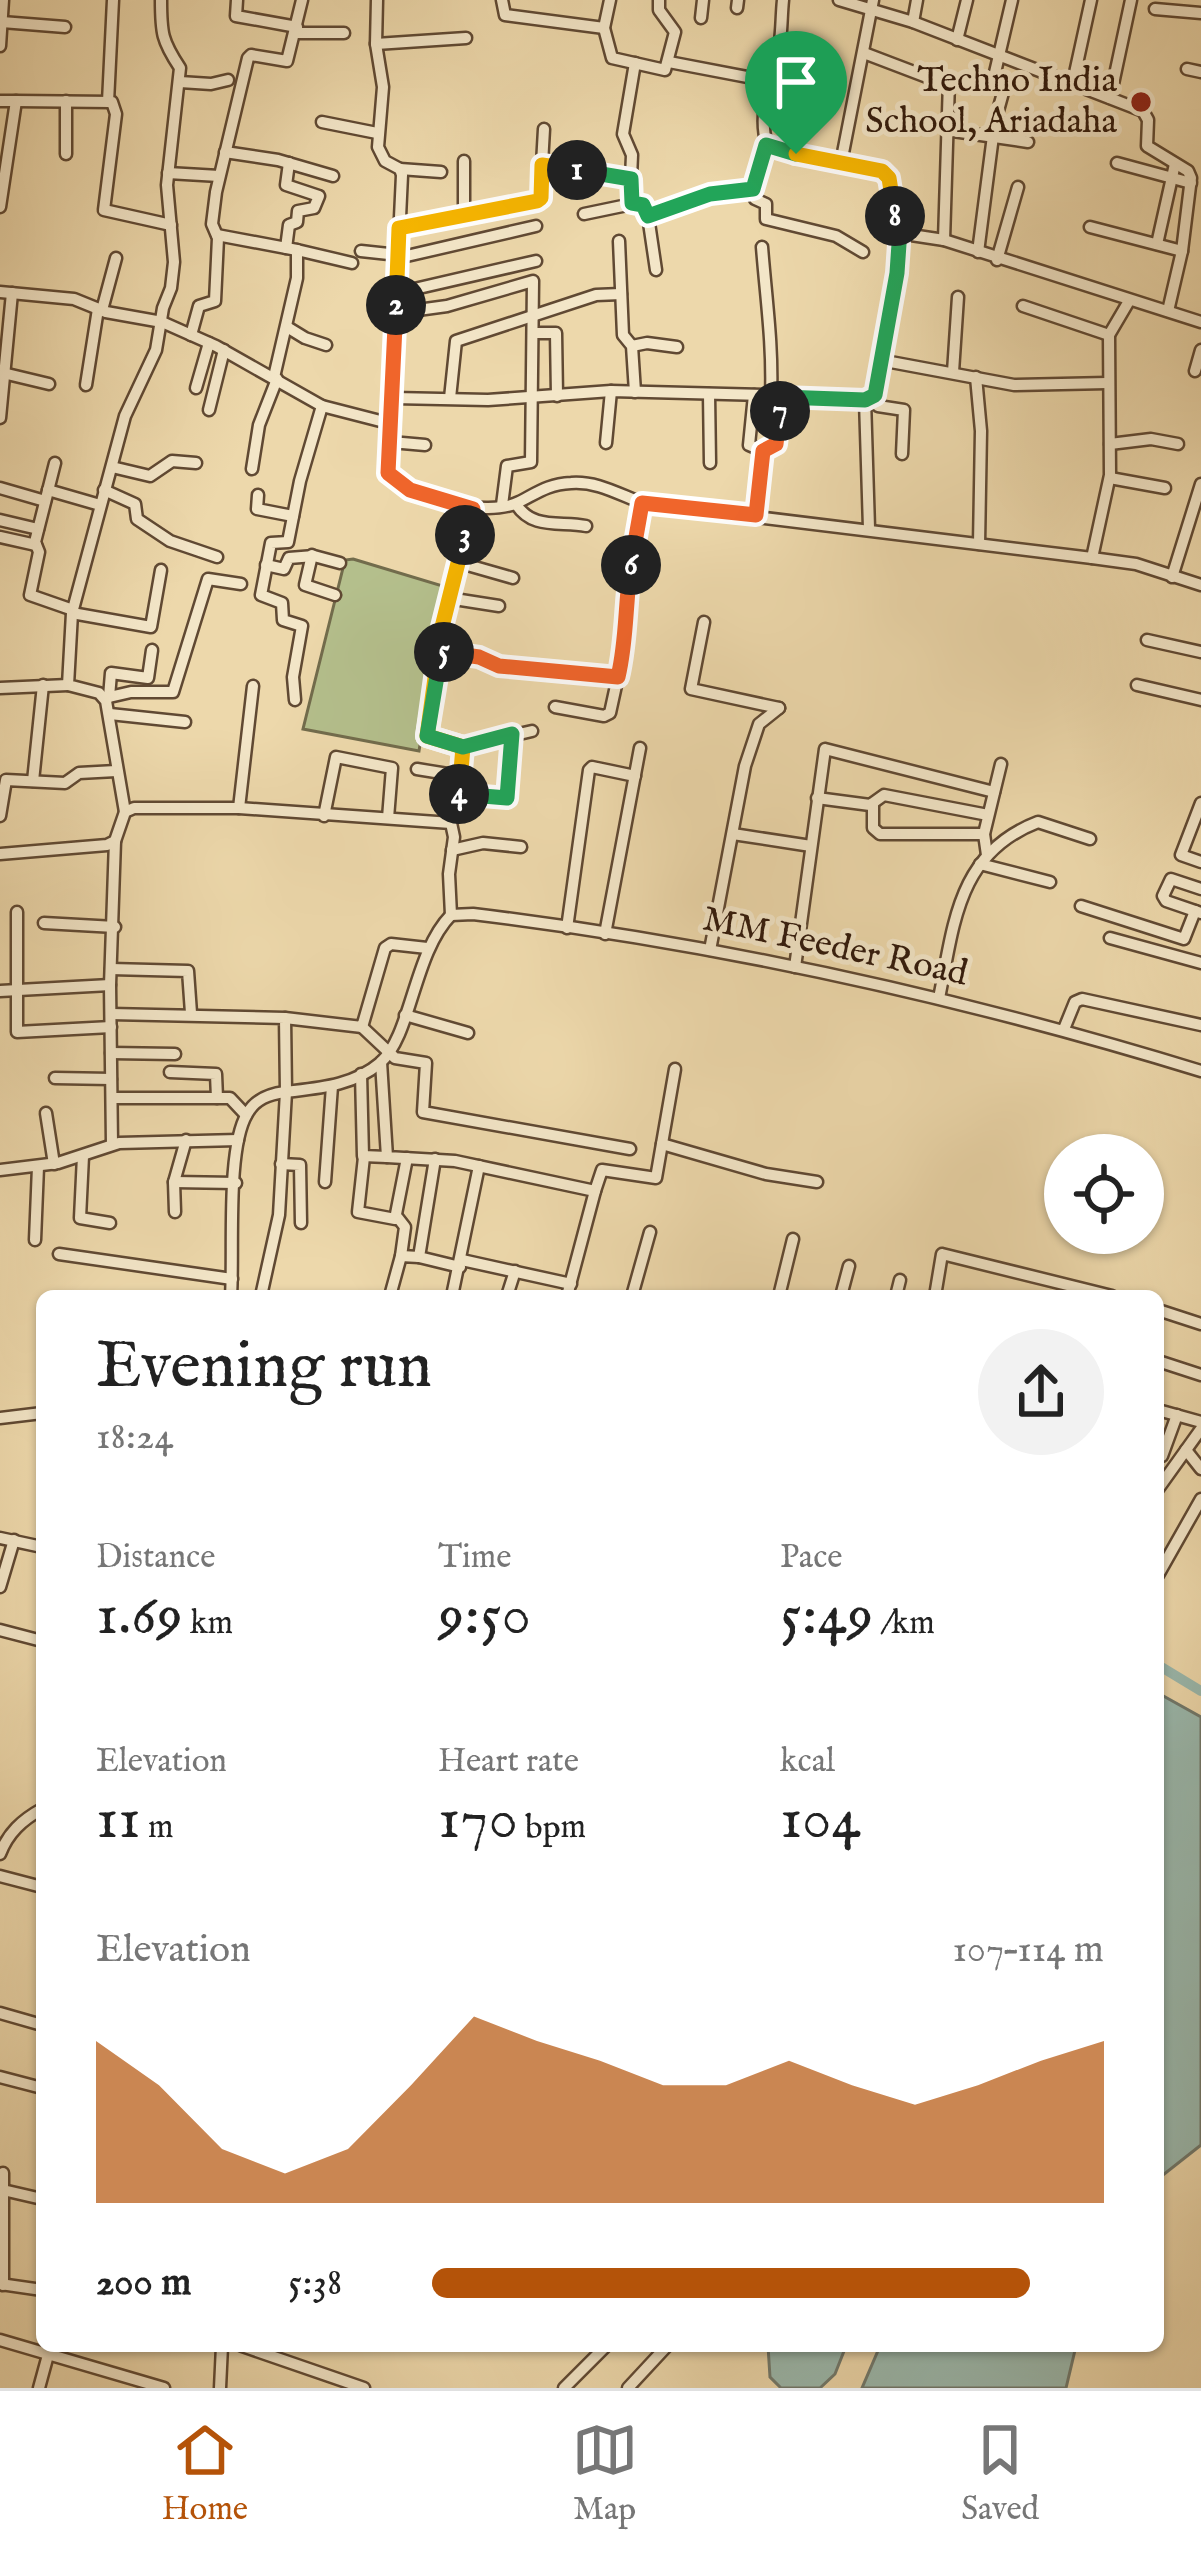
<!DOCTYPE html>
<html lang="en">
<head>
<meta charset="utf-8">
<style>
	:root { --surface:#fff; --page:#f2f2f2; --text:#222; --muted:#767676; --line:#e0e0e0; --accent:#b45309 }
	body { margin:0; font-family:"IM FELL English",serif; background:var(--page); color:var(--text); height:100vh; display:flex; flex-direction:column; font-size:45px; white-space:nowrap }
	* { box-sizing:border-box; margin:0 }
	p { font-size:39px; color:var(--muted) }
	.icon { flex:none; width:66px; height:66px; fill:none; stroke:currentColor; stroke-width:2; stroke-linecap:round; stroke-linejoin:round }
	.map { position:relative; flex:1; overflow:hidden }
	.sheet { position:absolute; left:36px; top:1290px; width:1128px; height:1062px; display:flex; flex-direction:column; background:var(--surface); border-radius:18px; box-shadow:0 3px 9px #0004 }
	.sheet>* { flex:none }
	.controls { position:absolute; left:1044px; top:1134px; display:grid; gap:24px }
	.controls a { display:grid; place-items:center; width:120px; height:120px; border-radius:50%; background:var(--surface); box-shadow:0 3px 9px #0004; font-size:60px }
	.pin { position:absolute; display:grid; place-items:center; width:102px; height:102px; color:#fff; margin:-123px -51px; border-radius:50% 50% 50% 0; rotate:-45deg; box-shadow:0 0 12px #0007 }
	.pin .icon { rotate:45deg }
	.km { position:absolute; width:60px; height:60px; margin:-30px; border-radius:50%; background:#222; color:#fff; font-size:33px; line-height:60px; text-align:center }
	.round { display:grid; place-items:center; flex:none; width:126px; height:126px; border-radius:63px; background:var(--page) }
	.overview { display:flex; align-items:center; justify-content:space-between; height:204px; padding:0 60px }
	h1 { font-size:66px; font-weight:600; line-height:90px }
	.figures { display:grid; grid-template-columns:repeat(3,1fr); gap:18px; height:204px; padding:12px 60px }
	.figures div { display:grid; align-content:center }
	.figures b { font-size:60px; font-weight:600 }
	.figures small { font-size:33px; font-weight:400 }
	.figures p { font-size:33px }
	.chart { height:336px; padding:24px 60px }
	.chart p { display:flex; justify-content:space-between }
	.chart svg { width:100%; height:216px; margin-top:12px; fill:var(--accent); opacity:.7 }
	ul { padding:0 60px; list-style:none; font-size:39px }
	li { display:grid; grid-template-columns:192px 144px 1fr; align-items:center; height:90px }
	li i { height:30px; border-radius:15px; background:var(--accent) }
	.tab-bar { display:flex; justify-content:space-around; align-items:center; height:168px; border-top:3px solid var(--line); background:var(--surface); font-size:33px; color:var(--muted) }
	.tab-bar a { display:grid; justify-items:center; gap:6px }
	.tab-bar .current { color:var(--accent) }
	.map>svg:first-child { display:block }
	.green { fill:#b4bf8c; stroke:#726c4c; stroke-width:3 }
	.water { fill:#9ab9ae; stroke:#70796d; stroke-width:3 }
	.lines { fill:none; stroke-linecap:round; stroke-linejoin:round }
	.canal { stroke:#9ab9ae; stroke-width:10 }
	.minor-casing { stroke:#604933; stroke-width:15 }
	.minor { stroke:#f3e6c8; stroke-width:10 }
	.split-1-casing { stroke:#fff; stroke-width:24 }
	.split-2-casing { stroke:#fff; stroke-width:24 }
	.split-3-casing { stroke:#fff; stroke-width:24 }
	.split-4-casing { stroke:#fff; stroke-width:24 }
	.split-5-casing { stroke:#fff; stroke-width:24 }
	.split-6-casing { stroke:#fff; stroke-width:24 }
	.split-7-casing { stroke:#fff; stroke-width:24 }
	.split-8-casing { stroke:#fff; stroke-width:24 }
	.split-9-casing { stroke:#fff; stroke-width:24 }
	.split-1 { stroke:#22a559; stroke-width:15 }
	.split-2 { stroke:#f5b400; stroke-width:15 }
	.split-3 { stroke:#f0652b; stroke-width:15 }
	.split-4 { stroke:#f5b400; stroke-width:15 }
	.split-5 { stroke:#22a559; stroke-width:15 }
	.split-6 { stroke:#f0652b; stroke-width:15 }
	.split-7 { stroke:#f0652b; stroke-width:15 }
	.split-8 { stroke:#22a559; stroke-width:15 }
	.split-9 { stroke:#f5b400; stroke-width:15 }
	.poi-dot { fill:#8f2418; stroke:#f3e6c8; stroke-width:4.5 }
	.labels { text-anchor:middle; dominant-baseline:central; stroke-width:10; stroke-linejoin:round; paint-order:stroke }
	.poi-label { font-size:36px; fill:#31190b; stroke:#f3e6c8; text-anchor:end }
	.street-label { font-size:36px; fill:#31190b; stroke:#f3e6c8 }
</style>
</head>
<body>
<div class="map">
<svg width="1201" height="2388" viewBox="0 0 1201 2388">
	<rect width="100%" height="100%" fill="#edd8ab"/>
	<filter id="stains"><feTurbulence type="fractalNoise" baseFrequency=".00167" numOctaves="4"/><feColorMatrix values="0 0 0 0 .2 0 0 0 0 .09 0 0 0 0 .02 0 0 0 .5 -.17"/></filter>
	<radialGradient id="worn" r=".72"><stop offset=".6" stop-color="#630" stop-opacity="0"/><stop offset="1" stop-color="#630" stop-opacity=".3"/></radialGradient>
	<polygon class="green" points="353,559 446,587 419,751 303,729 345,560"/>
	<g class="water">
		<polygon points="1158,1693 1201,1717 1201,2145 1158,2179"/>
		<polygon points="768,2346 846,2346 835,2374 820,2388 781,2388 770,2377"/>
		<polygon points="880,2346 1076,2346 1066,2388 862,2388"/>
	</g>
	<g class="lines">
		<polyline class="canal" points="1158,1665 1201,1691"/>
		<defs>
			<g id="minor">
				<polyline points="237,0 236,16 297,27"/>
				<path d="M377,0l-1,44 7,43 -5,60 7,14 15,8 2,6 -14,298c22,27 99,45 131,29 18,-9 29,-18 52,-19 26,-2 47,11 71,20l450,55 44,6 65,21"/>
				<polyline points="502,0 505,15 604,28"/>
				<polyline points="610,0 604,28 612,58 665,70 675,32 659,10 659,0"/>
				<polyline points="839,0 913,22 1143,111 1148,120 1147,146 1188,171 1191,178 1182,251 1168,311"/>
				<polyline points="737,8 738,0"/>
				<polyline points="1155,9 1201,13"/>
				<polyline points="701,18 703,0"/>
				<polyline points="2,22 65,27"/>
				<polyline points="913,22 917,0"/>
				<polyline points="296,33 344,33"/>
				<polyline points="957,40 967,0"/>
				<polyline points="376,44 466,38"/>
				<polyline points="0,46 3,0"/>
				<polyline points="864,53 927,77 988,85 993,81 1012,0"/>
				<polyline points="777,59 823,66"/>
				<polyline points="669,62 768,81"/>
				<polyline points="635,63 623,134 632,155 630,200 633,205 643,205 648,216"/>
				<polyline points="1187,69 1201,72"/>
				<polyline points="180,82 211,84 228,80"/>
				<polyline points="1073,82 1091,0"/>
				<polyline points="1110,98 1131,0"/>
				<polyline points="0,101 16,101 0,207"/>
				<polyline points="16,101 112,102 116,114 104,210 171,225"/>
				<polyline points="66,101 66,154"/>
				<polyline points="108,102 113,0"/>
				<polyline points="322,122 377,133"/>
				<polyline points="946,130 1028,142"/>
				<polyline points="991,136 1004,89 992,83"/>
				<polyline points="225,152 278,160 333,176"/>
				<polyline points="464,161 464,215"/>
				<polyline points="841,163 873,0"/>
				<polyline points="1117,163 1191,183"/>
				<polyline points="542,165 631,179"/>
				<polyline points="400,169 441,172"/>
				<polyline points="168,173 219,176"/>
				<polyline points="753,189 755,199 766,204 766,219 836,236 863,252"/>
				<polyline points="584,214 632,204"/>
				<polyline points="1090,227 1182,251"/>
				<polyline points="399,228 540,199 544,129"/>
				<polyline points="898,233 944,240 1201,322"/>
				<polyline points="217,235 297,250 297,278 274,377"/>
				<polyline points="944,240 949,81"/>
				<polyline points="619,241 623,335 632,346 635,392"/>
				<polyline points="1157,244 1175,164"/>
				<path d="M762,247c4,51 11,98 9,149"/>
				<polyline points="286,248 289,225 297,222 298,211 314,208 319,196 286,185 289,163"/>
				<polyline points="297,250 352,263"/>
				<polyline points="361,251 398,255"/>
				<polyline points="978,252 993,136"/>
				<polyline points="398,258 536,226"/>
				<polyline points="997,260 1018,187"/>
				<polyline points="656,270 648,216 710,193 753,189 767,145"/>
				<polyline points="0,292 74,299 106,312 162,322 216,346 322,406 392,424"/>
				<polyline points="397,293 536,261"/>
				<polyline points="1023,306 1109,335"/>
				<polyline points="102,310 116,258"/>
				<polyline points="396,313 447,306 533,281 531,462 507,466 502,505"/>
				<polyline points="287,327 305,338 326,345"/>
				<polyline points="533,333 556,333 557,396"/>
				<polyline points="191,335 199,306 215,301 218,238 212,224 216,192 248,58 251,55 287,61 302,0"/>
				<polyline points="632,346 647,343 677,347"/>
				<polyline points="880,360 1014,385 1107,383"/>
				<polyline points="1195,371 1201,350"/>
				<polyline points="953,372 958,297"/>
				<polyline points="3,373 49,384"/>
				<polyline points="976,377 981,431 979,544"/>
				<polyline points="86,385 98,309"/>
				<polyline points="196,388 209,343"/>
				<polyline points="709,394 710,463"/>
				<polyline points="754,395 749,445 763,451"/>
				<path d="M394,398l94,2 123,-9 261,7 6,-10 21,-137 -9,-68 -4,-9 -9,-5 -110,-24c-9,-30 2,-58 10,-86 5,-18 4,-40 6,-59"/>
				<polyline points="450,398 456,341 596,295 621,294"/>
				<polyline points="872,398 878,406 904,410 902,454"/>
				<polyline points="865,400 869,528"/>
				<polyline points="209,410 224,350"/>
				<polyline points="0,418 12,293"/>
				<polyline points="391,442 425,445"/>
				<polyline points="606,443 611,391"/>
				<polyline points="1110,444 1151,439 1178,444"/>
				<polyline points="55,463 35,542 39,552 30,595 73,610"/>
				<polyline points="112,467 150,476 172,461 196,463"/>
				<polyline points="252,469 259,425 277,379"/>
				<polyline points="1110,478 1165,488"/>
				<polyline points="0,488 45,501"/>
				<polyline points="48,490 100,505"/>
				<polyline points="104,490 135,504 137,519 170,541 217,557"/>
				<polyline points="258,495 257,509 293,516"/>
				<path d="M516,504c16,26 44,17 70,22"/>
				<polyline points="756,515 763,451 776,444 782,397"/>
				<polyline points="0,520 38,529"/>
				<polyline points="0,537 36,545"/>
				<polyline points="312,555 305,585 335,595"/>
				<polyline points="1092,558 1110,475 1109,335 1129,301"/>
				<polyline points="457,562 513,578"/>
				<polyline points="266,565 284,569 289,558 314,556 340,563"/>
				<polyline points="1172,577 1201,484"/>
				<polyline points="448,598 499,606"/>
				<polyline points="72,613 151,627 161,570"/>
				<polyline points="704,622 691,689 779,708"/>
				<polyline points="1147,640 1201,652"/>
				<polyline points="441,652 479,657 503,667 618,677"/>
				<polyline points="1137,685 1201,700"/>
				<polyline points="0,688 68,685"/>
				<polyline points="109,697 111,673 148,678 152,650"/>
				<polyline points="105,698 131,692 173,692 208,579 241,584"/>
				<polyline points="295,700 293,677 302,626 283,620 282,603 261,595 271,543 288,542 300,481 322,406"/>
				<polyline points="555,707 604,716 610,713 624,649 625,601 642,503"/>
				<polyline points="110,714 185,722"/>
				<polyline points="463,747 532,731"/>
				<polyline points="417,769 460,776"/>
				<polyline points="33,781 43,685"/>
				<polyline points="459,795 507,798 512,734"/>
				<polyline points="817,798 870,805 884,795 988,815"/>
				<polyline points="1201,803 1181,855 1201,862"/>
				<polyline points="873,804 873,828 880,834 984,834"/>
				<polyline points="239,808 253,686"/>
				<path d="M125,812l-19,-111 -7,-8 -31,-8 4,-72 53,-197 31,-66 7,-42 8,-20 3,-26 -7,-77 13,-117c-18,-27 -19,-35 -19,-68"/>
				<polyline points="0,816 6,780 65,783 79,773 116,771"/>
				<polyline points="324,816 336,757 392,768 388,818"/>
				<polyline points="451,823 461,788 464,752 463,747 430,738 427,726 450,591 473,509"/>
				<polyline points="733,834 811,846"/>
				<polyline points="452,850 483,843 521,847"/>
				<polyline points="0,854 107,845 115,841 125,812 134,808 239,808 451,823 454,837 449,874 451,915"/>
				<polyline points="987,855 984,834 1001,764"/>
				<polyline points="980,864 1050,882"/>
				<polyline points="1081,906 1184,939 1195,911"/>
				<polyline points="17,912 17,1032 111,1027"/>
				<polyline points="1201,913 1166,901 1163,896 1171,879 1201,889"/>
				<path d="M451,915l22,-1c247,30 490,84 728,157"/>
				<polyline points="44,923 115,927"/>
				<polyline points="567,928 589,770 592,767 635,776"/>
				<polyline points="605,934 640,748"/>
				<polyline points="1110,938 1201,963"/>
				<polyline points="710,950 745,766 759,724 779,708"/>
				<polyline points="795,967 825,749 994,792"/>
				<polyline points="111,969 188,971 191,1013"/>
				<polyline points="0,991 110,985"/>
				<path d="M939,998c15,-73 18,-145 99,-176l52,17"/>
				<polyline points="111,1014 285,1018 286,1092 279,1215 261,1296"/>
				<polyline points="405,1015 468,1033"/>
				<polyline points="285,1018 362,1027 385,948 391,944 427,948"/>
				<polyline points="362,1027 395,1058 426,1063 423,1112 630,1149"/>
				<polyline points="1064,1029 1075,1002 1082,999 1201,1025"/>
				<polyline points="111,1053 175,1054"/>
				<polyline points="381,1062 387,1157 455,1161 595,1191 567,1296"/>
				<polyline points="170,1072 216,1074 217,1098"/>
				<polyline points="361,1074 363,1156 387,1157"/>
				<polyline points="55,1078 111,1079"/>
				<polyline points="112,1098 230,1098 246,1115"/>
				<polyline points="46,1113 54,1164"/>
				<polyline points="112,1144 110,985 115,841"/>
				<polyline points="662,1144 766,1174 817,1182"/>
				<polyline points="83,1156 80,1218 110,1223"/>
				<polyline points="364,1157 358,1212 395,1219 407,1158"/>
				<polyline points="435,1159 419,1257 460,1267"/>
				<polyline points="281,1164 300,1165 301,1223"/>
				<polyline points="0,1170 58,1163 119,1143 238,1140"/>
				<polyline points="174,1182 236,1183"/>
				<polyline points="325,1182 332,1086"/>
				<polyline points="595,1191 602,1170 656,1178 675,1069"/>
				<polyline points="175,1212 174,1182 186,1140"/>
				<polyline points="398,1218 405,1227 401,1256"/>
				<polyline points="35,1240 38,1167"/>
				<polyline points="59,1254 232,1279"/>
				<polyline points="462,1260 571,1284"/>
				<path d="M231,1296c3,-44 -5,-147 16,-182 8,-15 22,-20 38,-22 33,-4 68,-6 95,-29 32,-28 33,-109 71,-148"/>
				<polyline points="390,1296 401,1256 419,1257"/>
				<polyline points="452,1296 479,1166"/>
				<polyline points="507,1296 515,1271"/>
				<polyline points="632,1296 650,1232"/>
				<polyline points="779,1296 793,1239"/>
				<polyline points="841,1296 849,1266"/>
				<polyline points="896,1296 900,1280"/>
				<polyline points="935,1296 942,1254 1112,1296"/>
				<polyline points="1158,1310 1201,1324"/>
				<polyline points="1158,1361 1201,1375"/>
				<polyline points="1158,1410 1201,1422"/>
				<polyline points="0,1418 42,1413"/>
				<polyline points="1186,1450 1201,1469"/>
				<polyline points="1162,1456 1177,1415"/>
				<polyline points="1158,1489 1201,1429"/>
				<polyline points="0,1538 42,1547"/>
				<polyline points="1158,1575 1201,1499"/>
				<polyline points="0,1587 14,1540"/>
				<polyline points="0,1630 42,1641"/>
				<path d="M0,1854c8,-21 22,-34 42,-45"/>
				<polyline points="0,1876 42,1887"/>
				<polyline points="0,2013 42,2025"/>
				<polyline points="0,2077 42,2088"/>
				<polyline points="3,2190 42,2199"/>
				<polyline points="0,2284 42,2290"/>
				<polyline points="3,2285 3,2173"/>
				<polyline points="0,2340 164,2388"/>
				<polyline points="242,2346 364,2388"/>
				<polyline points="39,2388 48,2355"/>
				<polyline points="220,2388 222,2346"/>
				<polyline points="564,2388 606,2346"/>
				<polyline points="628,2388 667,2346"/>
			</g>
		</defs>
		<use href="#minor" class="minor-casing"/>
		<use href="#minor" class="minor"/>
	</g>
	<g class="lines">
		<defs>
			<polyline id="split-1" points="577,170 631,179 632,203 643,205 648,216 710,194 753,189 766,145 796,154"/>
			<polyline id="split-2" points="396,305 399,228 537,201 541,198 542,165 577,170"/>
			<polyline id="split-3" points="396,305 388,473 410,490 473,509 465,535"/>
			<polyline id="split-4" points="459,794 463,747 427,736 442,627 465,535"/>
			<polyline id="split-5" points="444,652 441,652 427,736 463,747 512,734 507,798 459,794"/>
			<path id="split-6" d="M444,652l35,5 20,9 119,11c9,-37 7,-74 13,-112"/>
			<polyline id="split-7" points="631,565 642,503 756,515 763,451 776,444 780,411"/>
			<polyline id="split-8" points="780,411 782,397 865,400 875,395 897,273 899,244 895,216"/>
			<polyline id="split-9" points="796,154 882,171 889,178 895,216"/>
		</defs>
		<use href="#split-1" class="split-1-casing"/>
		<use href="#split-2" class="split-2-casing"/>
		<use href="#split-3" class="split-3-casing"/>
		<use href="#split-4" class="split-4-casing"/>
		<use href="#split-5" class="split-5-casing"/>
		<use href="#split-6" class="split-6-casing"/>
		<use href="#split-7" class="split-7-casing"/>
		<use href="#split-8" class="split-8-casing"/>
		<use href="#split-9" class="split-9-casing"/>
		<use href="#split-1" class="split-1"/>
		<use href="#split-2" class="split-2"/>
		<use href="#split-3" class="split-3"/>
		<use href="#split-4" class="split-4"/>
		<use href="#split-5" class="split-5"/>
		<use href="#split-6" class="split-6"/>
		<use href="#split-7" class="split-7"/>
		<use href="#split-8" class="split-8"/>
		<use href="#split-9" class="split-9"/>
	</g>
	<circle class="poi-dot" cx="1141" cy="102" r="12"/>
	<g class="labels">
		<g class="poi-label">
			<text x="1117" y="81">Techno India<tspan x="1117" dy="41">School, Ariadaha</tspan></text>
		</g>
		<g class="street-label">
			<text transform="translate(835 947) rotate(12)">MM Feeder Road</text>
		</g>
	</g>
	<rect width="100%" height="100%" filter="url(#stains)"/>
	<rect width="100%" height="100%" fill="url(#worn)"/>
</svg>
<div class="controls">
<a><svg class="icon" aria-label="locate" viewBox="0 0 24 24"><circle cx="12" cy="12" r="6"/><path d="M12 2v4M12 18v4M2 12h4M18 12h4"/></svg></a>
</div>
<div class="pin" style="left:796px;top:154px;background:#1e9e55"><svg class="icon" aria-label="arrive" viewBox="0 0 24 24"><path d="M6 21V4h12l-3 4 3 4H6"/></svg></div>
<b class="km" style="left:577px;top:170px">1</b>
<b class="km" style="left:396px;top:305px">2</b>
<b class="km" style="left:465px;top:535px">3</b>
<b class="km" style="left:459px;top:794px">4</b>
<b class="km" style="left:444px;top:652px">5</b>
<b class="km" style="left:631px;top:565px">6</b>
<b class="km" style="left:780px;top:411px">7</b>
<b class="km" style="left:895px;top:216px">8</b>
<section class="sheet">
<div class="overview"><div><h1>Evening run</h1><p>18:24</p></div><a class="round"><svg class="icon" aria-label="share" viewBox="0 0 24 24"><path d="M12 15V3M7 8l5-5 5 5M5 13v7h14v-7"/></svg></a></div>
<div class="figures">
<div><p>Distance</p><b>1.69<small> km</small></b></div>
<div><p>Time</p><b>9:50</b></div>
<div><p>Pace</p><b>5:49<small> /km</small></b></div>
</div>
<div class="figures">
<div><p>Elevation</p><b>11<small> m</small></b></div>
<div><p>Heart rate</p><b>170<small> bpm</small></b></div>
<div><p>kcal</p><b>104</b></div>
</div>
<div class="chart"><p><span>Elevation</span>107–114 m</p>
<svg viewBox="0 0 160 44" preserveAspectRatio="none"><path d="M0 44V11L10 20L20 33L30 38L40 33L50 20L60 6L70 11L80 15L90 20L100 20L110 15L120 20L130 24L140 20L150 15L160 11V44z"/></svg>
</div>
<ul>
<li><b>200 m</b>5:38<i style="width:89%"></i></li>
</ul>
</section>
</div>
<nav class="tab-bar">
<a class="current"><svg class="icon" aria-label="home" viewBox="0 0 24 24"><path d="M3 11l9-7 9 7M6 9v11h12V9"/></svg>Home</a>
<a><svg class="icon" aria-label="map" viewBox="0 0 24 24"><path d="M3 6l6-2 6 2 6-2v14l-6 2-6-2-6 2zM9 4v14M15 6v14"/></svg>Map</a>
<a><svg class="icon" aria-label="saved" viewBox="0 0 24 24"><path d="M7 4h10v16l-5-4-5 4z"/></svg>Saved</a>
</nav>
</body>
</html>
